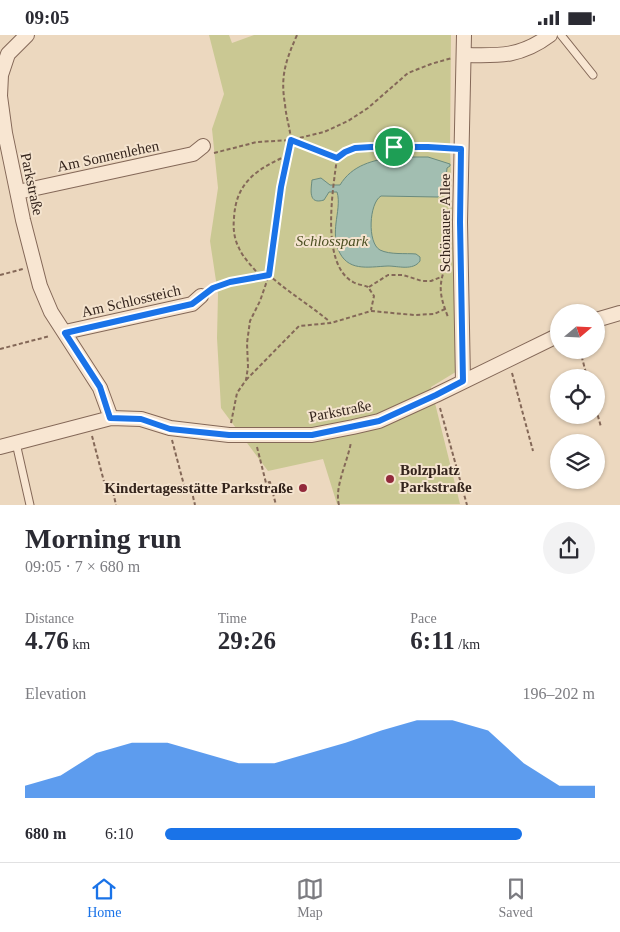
<!DOCTYPE html>
<html lang="en">
<head>
<meta charset="utf-8">
<style>
	:root { --surface:#fff; --page:#f2f2f3; --text:#2b2b33; --muted:#7c7c81; --line:#e1e1e2; --accent:#1a73e8 }
	body { margin:0; font-family:"Times New Roman",serif; background:var(--page); color:var(--text); height:100vh; display:flex; flex-direction:column; font-size:19px; white-space:nowrap }
	* { box-sizing:border-box; margin:0 }
	p { font-size:16px; color:var(--muted) }
	.icon { flex:none; width:28px; height:28px; fill:none; stroke:currentColor; stroke-width:2; stroke-linecap:round; stroke-linejoin:round }
	.map { position:relative; height:470px; overflow:hidden }
	.sheet { display:flex; flex-direction:column; background:var(--surface); flex:1 }
	.sheet>* { flex:none }
	.needle { width:32px; rotate:71deg }
	.buttons { position:absolute; left:550px; top:269px; display:grid; gap:10px }
	.buttons a { display:grid; place-items:center; width:55px; height:55px; border-radius:50%; background:var(--surface); box-shadow:0 1px 4px #0004; font-size:25px }
	.pin { position:absolute; display:grid; place-items:center; width:42px; height:42px; color:#fff; margin:-21px; border:2px solid #fff; border-radius:50%; box-shadow:0 1px 5px #0007 }
	.round { display:grid; place-items:center; flex:none; width:52px; height:52px; border-radius:26px; background:var(--page) }
	.head { display:flex; align-items:center; justify-content:space-between; height:85px; padding:0 25px }
	h1 { font-size:28px; font-weight:800; line-height:38px }
	.stats { display:grid; grid-template-columns:repeat(3,1fr); gap:8px; height:85px; padding:5px 25px }
	.stats div { display:grid; align-content:center }
	.stats b { font-size:25px; font-weight:800 }
	.stats small { font-size:14px; font-weight:400 }
	.stats p { font-size:14px }
	.chart { height:140px; padding:10px 25px }
	.chart p { display:flex; justify-content:space-between }
	.chart svg { width:100%; height:90px; margin-top:5px; fill:var(--accent); opacity:.7 }
	ul { padding:0 25px; list-style:none; font-size:16px }
	li { display:grid; grid-template-columns:80px 60px 1fr; align-items:center; height:38px }
	li i { height:12px; border-radius:6px; background:var(--accent) }
	.status { display:flex; justify-content:space-between; align-items:center; height:35px; padding:0 25px; background:var(--surface); direction:ltr }
	.status svg { height:14px; fill:currentColor }
	.tabs { display:flex; justify-content:space-around; align-items:center; height:70px; border-top:1px solid var(--line); background:var(--surface); font-size:14px; color:var(--muted) }
	.tabs a { display:grid; justify-items:center; gap:2px }
	.tabs .on { color:var(--accent) }
	.map>svg:first-child { display:block }
	.green { fill:#cac893 }
	.water { fill:#a2beb1; stroke:#6a8b7e }
	.lines { fill:none; stroke-linecap:round; stroke-linejoin:round }
	.lane-casing { stroke:#846858; stroke-width:9 }
	.street-casing { stroke:#846858; stroke-width:16 }
	.path { stroke:#846858; stroke-width:2; stroke-dasharray:4 2.5; stroke-linecap:butt }
	.lane { stroke:#f8e6d2; stroke-width:7 }
	.street { stroke:#f8e6d2; stroke-width:14 }
	.route-casing { stroke:#fff; stroke-width:10 }
	.route { stroke:#1a73e8; stroke-width:6 }
	.poi-dot { fill:#92293b; stroke:#f4e3ce; stroke-width:2 }
	.labels { text-anchor:middle; dominant-baseline:central; stroke-width:4; stroke-linejoin:round; paint-order:stroke }
	.street-label { font-size:15px; fill:#34241c; stroke:#f4e3ce }
	.park-label { font-size:15px; font-style:italic; fill:#4c5023; stroke:#f4e3ce }
	.poi-label { font-size:15px; font-weight:bold; fill:#34241c; stroke:#f4e3ce; text-anchor:start }
</style>
</head>
<body>
<div class="status"><b>09:05</b><svg viewBox="0 0 49 12"><path d="M0 12V9h3v3zM5 12V6h3v6zM10 12V3h3v9zM15 12V0h3v12zM26 1h20v11H26zM47 4h2v5h-2z"/></svg></div>
<div class="map">
<svg width="620" height="470" viewBox="0 0 620 470">
	<rect width="100%" height="100%" fill="#ecd8bf"/>
	<polygon class="green" points="209,0 229,0 232,8 254,0 451,0 450,113 459,335 431,352 460,469 337,469 323,424 268,436 221,373 217,303 218,259 210,206 218,153 212,94 224,59"/>
	<path class="water" d="M395,122h33l22,7v2l-3,2 -2,21 -7,8 -57,-1c-12,7 -14,47 -1,54 10,5 26,3 36,4l4,3v4c-7,10 -22,5 -32,5 -21,1 -41,6 -50,-17 -3,-8 -3,-17 -2,-26 1,-9 4,-22 1,-31h-8l-5,8c-16,5 -13,-10 -12,-20l9,-2 9,7h10c12,-20 33,-25 55,-28z"/>
	<g class="lines">
		<defs>
			<g id="lane">
				<polyline points="561,0 593,40"/>
				<polyline points="16,408 30,470"/>
			</g>
			<g id="street">
				<polyline points="27,0 8,19 1,40 0,61 5,98 23,185 40,251 51,277 100,353 111,383"/>
				<path d="M464,20c35,1 57,2 86,-20"/>
				<polyline points="18,157 193,119 203,111"/>
				<polyline points="596,285 620,278"/>
				<polyline points="65,297 192,269 201,261"/>
				<polyline points="463,346 460,187 464,0"/>
				<polyline points="0,412 111,383 141,384 170,393 229,400 312,400 353,392 379,386 436,360 559,300"/>
			</g>
		</defs>
		<use href="#lane" class="lane-casing"/>
		<use href="#street" class="street-casing"/>
		<g class="path">
			<path d="M297,0c-11,25 -17,41 -12,69 1,13 5,24 6,36l33,-8 24,-11 20,-13 40,-35 23,-9 21,-6"/>
			<polyline points="214,118 257,107 291,105 337,123 345,117 355,113 371,112 449,113"/>
			<path d="M337,123c-4,31 -17,106 16,124 5,3 11,3 15,5l6,9 -3,14"/>
			<path d="M447,227c-9,23 -8,32 1,55"/>
			<polyline points="0,240 23,234"/>
			<path d="M260,241c-7,-9 -17,-18 -21,-28 -5,-9 -6,-20 -5,-30 2,-37 24,-49 54,-63"/>
			<polyline points="369,252 388,240 403,240 422,246 431,246 441,242"/>
			<path d="M211,254l19,-7 39,-7c20,18 41,30 61,47"/>
			<polyline points="0,314 50,301"/>
			<polyline points="580,315 587,342"/>
			<polyline points="512,338 533,416"/>
			<polyline points="246,345 299,291 331,288 371,276 414,280 434,279 445,274"/>
			<polyline points="440,373 467,470"/>
			<polyline points="596,374 601,392"/>
			<polyline points="231,388 237,358 246,345 248,332 247,308 250,286 260,266 269,240 281,152 291,105"/>
			<polyline points="92,401 107,458 113,457 116,470"/>
			<polyline points="172,405 185,454 191,453 195,470"/>
			<polyline points="257,412 266,448 270,447 276,470"/>
			<path d="M339,470c-5,-18 9,-44 12,-63"/>
		</g>
		<use href="#lane" class="lane"/>
		<use href="#street" class="street"/>
	</g>
	<g class="lines">
		<defs>
			<polygon id="route" points="291,105 337,123 345,117 355,113 371,112 428,112 461,114 460,187 463,346 436,360 379,386 312,400 229,400 170,394 141,384 110,383 100,352 65,298 192,269 213,253 230,247 269,240 281,152"/>
		</defs>
		<use href="#route" class="route-casing"/>
		<use href="#route" class="route"/>
	</g>
	<g class="poi-dot">
		<circle cx="390" cy="444" r="5"/>
		<circle cx="303" cy="453" r="5"/>
	</g>
	<g class="labels">
		<g class="street-label">
			<text transform="translate(108 121) rotate(-12)">Am Sonnenlehen</text>
			<text transform="translate(32 149) rotate(78)">Parkstraße</text>
			<text transform="translate(445 188) rotate(-90)">Schönauer Allee</text>
			<text transform="translate(131 266) rotate(-13)">Am Schlossteich</text>
			<text transform="translate(340 376) rotate(-11)">Parkstraße</text>
		</g>
		<g class="park-label">
			<text x="332" y="206">Schlosspark</text>
		</g>
		<g class="poi-label">
			<text x="400" y="435">Bolzplatz<tspan x="400" dy="17">Parkstraße</tspan></text>
			<text x="293" y="453" text-anchor="end">Kindertagesstätte Parkstraße</text>
		</g>
	</g>
</svg>
<div class="buttons">
<a><svg class="needle" viewBox="-14 -14 28 28"><path d="M0-13l5 13h-10z" fill="#e53935"/><path d="M0 13l5-13h-10z" fill="#7c7c81"/></svg></a>
<a><svg class="icon" aria-label="locate" viewBox="0 0 24 24"><circle cx="12" cy="12" r="6"/><path d="M12 2v4M12 18v4M2 12h4M18 12h4"/></svg></a>
<a><svg class="icon" aria-label="layers" viewBox="0 0 24 24"><path d="M12 4l9 5-9 5-9-5zM3 14l9 5 9-5"/></svg></a>
</div>
<div class="pin" style="left:394px;top:112px;background:#1e9e55"><svg class="icon" aria-label="arrive" viewBox="0 0 24 24"><path d="M6 21V4h12l-3 4 3 4H6"/></svg></div>
</div>
<section class="sheet">
<div class="head"><div><h1>Morning run</h1><p>09:05 · 7 × 680 m</p></div><a class="round"><svg class="icon" aria-label="share" viewBox="0 0 24 24"><path d="M12 15V3M7 8l5-5 5 5M5 13v7h14v-7"/></svg></a></div>
<div class="stats">
<div><p>Distance</p><b>4.76<small> km</small></b></div>
<div><p>Time</p><b>29:26</b></div>
<div><p>Pace</p><b>6:11<small> /km</small></b></div>
</div>
<div class="chart"><p><span>Elevation</span>196–202 m</p>
<svg viewBox="0 0 160 44" preserveAspectRatio="none"><path d="M0 44V38L10 33L20 22L30 17L40 17L50 22L60 27L70 27L80 22L90 17L100 11L110 6L120 6L130 11L140 27L150 38L160 38V44z"/></svg>
</div>
<ul>
<li><b>680 m</b>6:10<i style="width:83%"></i></li>
</ul>
</section>
<nav class="tabs">
<a class="on"><svg class="icon" aria-label="home" viewBox="0 0 24 24"><path d="M3 11l9-7 9 7M6 9v11h12V9"/></svg>Home</a>
<a><svg class="icon" aria-label="map" viewBox="0 0 24 24"><path d="M3 6l6-2 6 2 6-2v14l-6 2-6-2-6 2zM9 4v14M15 6v14"/></svg>Map</a>
<a><svg class="icon" aria-label="saved" viewBox="0 0 24 24"><path d="M7 4h10v16l-5-4-5 4z"/></svg>Saved</a>
</nav>
</body>
</html>
